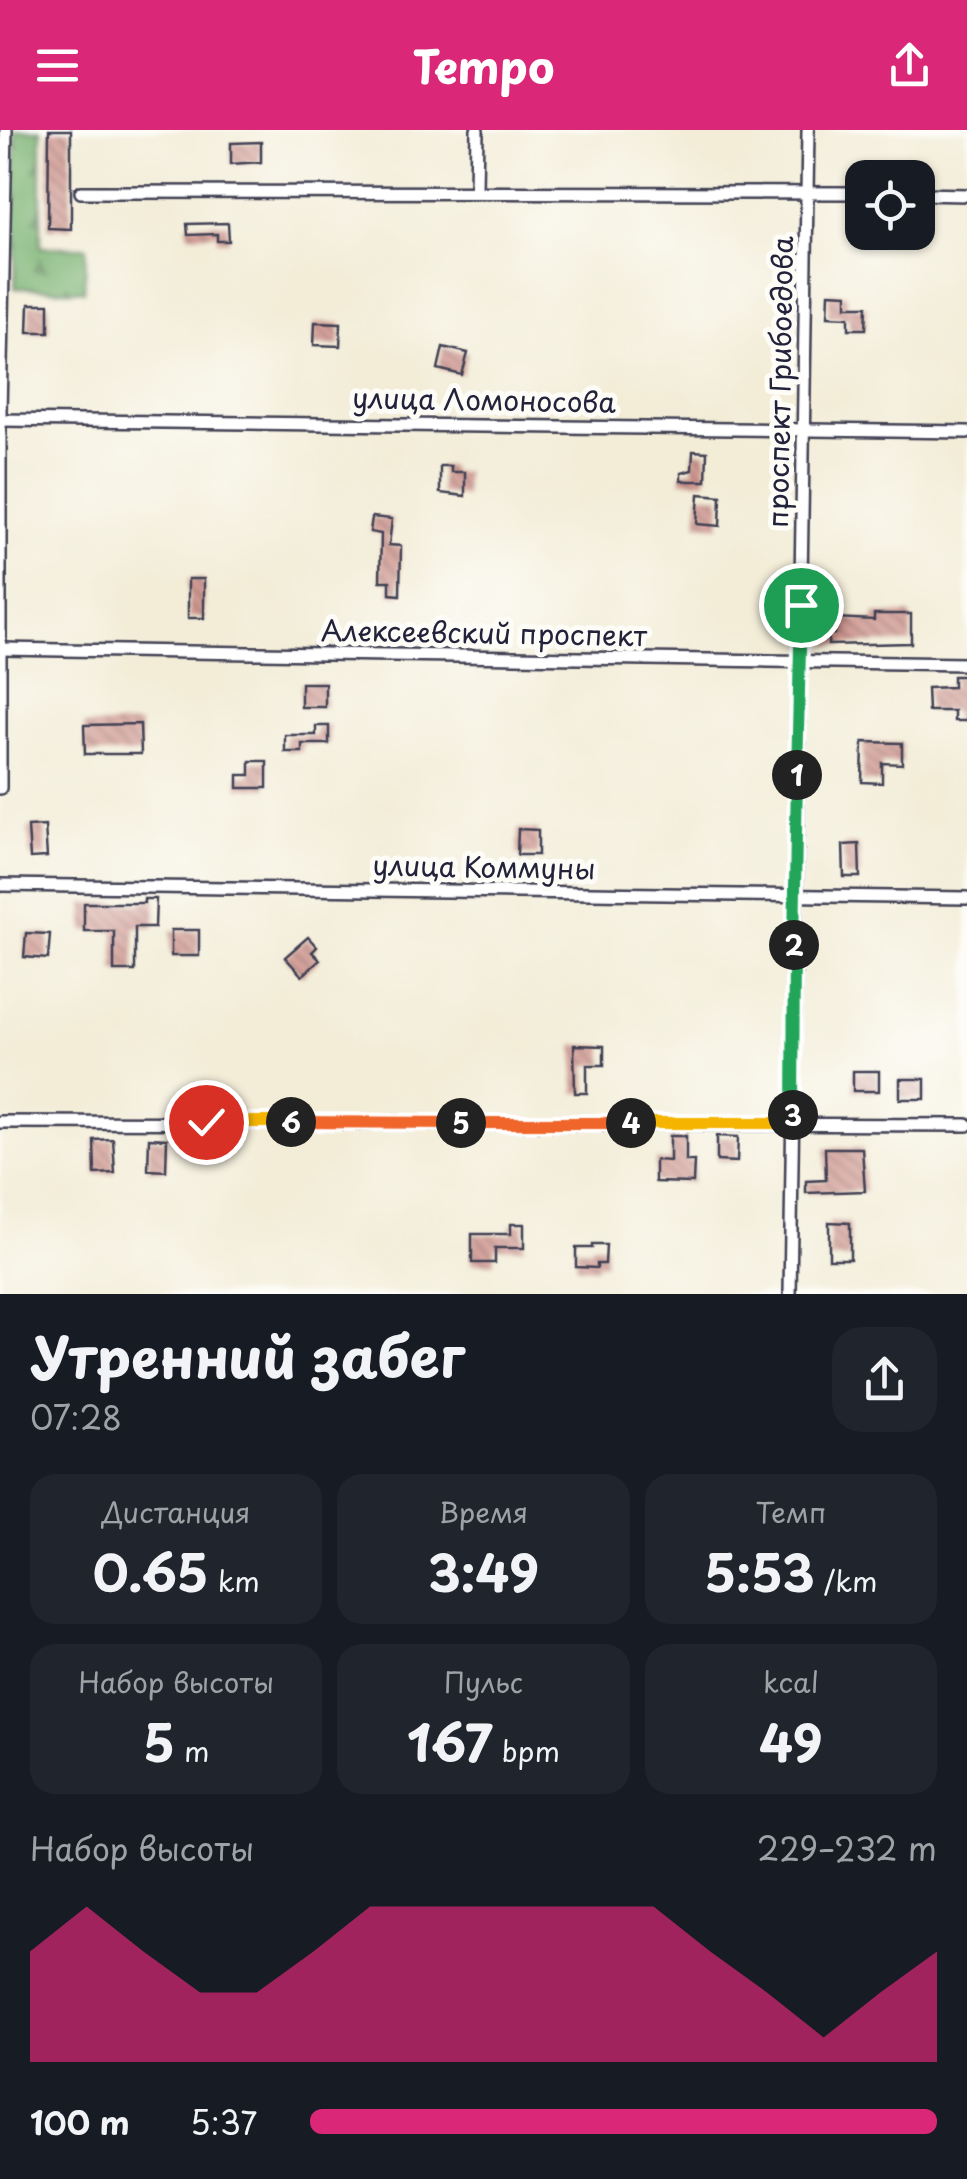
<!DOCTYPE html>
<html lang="ru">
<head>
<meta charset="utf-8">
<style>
	:root { --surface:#171b24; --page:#20242c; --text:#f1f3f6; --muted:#9ea1a6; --accent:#db2777 }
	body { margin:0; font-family:"Playpen Sans",sans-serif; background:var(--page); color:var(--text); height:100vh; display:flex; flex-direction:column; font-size:38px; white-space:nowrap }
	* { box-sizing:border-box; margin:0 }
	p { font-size:32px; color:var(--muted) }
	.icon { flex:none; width:55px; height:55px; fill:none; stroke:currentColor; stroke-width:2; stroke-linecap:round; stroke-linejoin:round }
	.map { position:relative; height:1164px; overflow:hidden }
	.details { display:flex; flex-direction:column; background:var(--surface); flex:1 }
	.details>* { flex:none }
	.tools { position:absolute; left:845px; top:30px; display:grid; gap:20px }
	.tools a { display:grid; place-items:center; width:90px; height:90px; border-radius:20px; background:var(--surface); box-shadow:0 2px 8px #0004; font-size:50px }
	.pin { position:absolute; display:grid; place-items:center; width:85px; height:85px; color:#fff; margin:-42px; border:5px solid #fff; border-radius:50%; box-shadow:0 2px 10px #0007 }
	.km { position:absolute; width:50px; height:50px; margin:-25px; border-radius:50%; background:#222; color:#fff; font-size:28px; line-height:50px; text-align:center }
	.round { display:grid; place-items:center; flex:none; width:105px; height:105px; border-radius:30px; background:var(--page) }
	.head { display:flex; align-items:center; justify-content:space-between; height:170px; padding:0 30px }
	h1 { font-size:55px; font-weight:700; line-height:75px }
	.metrics { display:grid; grid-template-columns:repeat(3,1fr); gap:15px; height:170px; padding:10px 30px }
	.metrics div { display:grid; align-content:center; border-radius:25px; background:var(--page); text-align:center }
	.metrics b { font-size:50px; font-weight:700 }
	.metrics small { font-size:28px; font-weight:400 }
	.metrics p { font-size:28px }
	.chart { height:280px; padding:20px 30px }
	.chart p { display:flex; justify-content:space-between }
	.chart svg { width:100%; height:180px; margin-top:10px; fill:var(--accent); opacity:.7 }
	ul { padding:0 30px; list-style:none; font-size:32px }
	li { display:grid; grid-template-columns:160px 120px 1fr; align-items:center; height:75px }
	li i { height:25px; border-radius:12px; background:var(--accent) }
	header { display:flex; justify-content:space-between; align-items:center; height:130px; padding:0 30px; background:var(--accent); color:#fff; font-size:45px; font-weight:700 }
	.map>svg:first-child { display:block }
	.forest { fill:url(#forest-firs); stroke:#4d6a56; stroke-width:2.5 }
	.building { fill:url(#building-back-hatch) }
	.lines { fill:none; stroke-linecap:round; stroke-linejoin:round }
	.minor-casing { stroke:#414053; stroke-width:16 }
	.minor { stroke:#fff; stroke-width:11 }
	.split-1-casing { stroke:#fff; stroke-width:20 }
	.split-2-casing { stroke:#fff; stroke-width:20 }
	.split-3-casing { stroke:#fff; stroke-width:20 }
	.split-4-casing { stroke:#fff; stroke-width:20 }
	.split-5-casing { stroke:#fff; stroke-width:20 }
	.split-6-casing { stroke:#fff; stroke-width:20 }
	.split-7-casing { stroke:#fff; stroke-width:20 }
	.split-1 { stroke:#22a559; stroke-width:12 }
	.split-2 { stroke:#22a559; stroke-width:12 }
	.split-3 { stroke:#22a559; stroke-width:12 }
	.split-4 { stroke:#f5b400; stroke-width:12 }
	.split-5 { stroke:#f0652b; stroke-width:12 }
	.split-6 { stroke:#f0652b; stroke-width:12 }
	.split-7 { stroke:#f5b400; stroke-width:12 }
	.labels { text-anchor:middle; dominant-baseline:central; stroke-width:10; stroke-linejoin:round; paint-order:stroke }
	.street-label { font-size:28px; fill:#22223b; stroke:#fdfcf7 }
</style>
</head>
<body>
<header><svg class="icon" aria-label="menu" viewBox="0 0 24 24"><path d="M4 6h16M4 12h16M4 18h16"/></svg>Tempo<svg class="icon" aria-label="share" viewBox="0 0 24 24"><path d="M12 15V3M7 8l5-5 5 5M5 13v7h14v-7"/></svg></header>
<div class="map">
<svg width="967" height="1164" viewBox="0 0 967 1164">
	<defs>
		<pattern id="forest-firs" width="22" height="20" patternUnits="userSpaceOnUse" patternTransform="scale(2.5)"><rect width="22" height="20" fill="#78b170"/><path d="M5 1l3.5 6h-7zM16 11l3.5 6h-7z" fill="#62905d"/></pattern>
		<pattern id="building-back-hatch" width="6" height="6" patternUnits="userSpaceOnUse" patternTransform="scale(2.5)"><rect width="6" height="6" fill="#cf9891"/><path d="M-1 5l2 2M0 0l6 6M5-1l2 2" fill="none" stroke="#a87c78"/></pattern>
	</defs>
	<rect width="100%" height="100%" fill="#fdfcf7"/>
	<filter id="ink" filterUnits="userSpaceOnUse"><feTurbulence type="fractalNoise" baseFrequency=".01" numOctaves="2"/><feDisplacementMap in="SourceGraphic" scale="20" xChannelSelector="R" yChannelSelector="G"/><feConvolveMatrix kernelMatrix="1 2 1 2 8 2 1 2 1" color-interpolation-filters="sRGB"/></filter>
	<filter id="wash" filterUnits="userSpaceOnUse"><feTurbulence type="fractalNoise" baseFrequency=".0048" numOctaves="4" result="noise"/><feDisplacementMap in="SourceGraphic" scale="40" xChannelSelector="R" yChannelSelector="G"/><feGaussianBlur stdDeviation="2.25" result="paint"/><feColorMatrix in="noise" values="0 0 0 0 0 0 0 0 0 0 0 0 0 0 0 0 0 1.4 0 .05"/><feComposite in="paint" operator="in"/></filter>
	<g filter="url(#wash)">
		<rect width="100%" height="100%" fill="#f3edd8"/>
		<polygon class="forest" points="15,0 41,0 41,117 87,117 84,161 15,158"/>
		<g id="blocks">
			<g class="building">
				<polygon points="49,0 71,0 71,99 48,98"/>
				<polygon points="261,12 261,32 231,34 231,13"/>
				<polygon points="228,93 229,111 217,111 217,104 188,105 187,94"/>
				<polygon points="829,163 847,164 847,176 867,176 866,199 849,199 849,187 828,186"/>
				<polygon points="29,174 49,174 49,202 28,202"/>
				<polygon points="315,192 341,193 340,216 314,215"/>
				<polygon points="443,217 468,223 462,245 438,239"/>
				<polygon points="693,321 707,322 706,351 681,351 681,343 692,340"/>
				<polygon points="440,336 451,336 451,342 465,342 465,366 440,363"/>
				<polygon points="699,364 721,366 720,396 697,394"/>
				<polygon points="372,387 392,389 389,415 401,416 400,465 390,464 390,451 380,451 381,404 370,402"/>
				<rect x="188" y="449" width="16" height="39"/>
				<polygon points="874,484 911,484 911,513 828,515 829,504 834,504 835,488 874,490"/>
				<polygon points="953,546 964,546 967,591 954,591 954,581 928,581 927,558 953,557"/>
				<rect x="301" y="553" width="24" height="24"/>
				<polygon points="140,594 141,624 85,624 84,595"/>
				<polygon points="316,596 329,596 329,614 302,614 302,622 285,622 285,605 316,605"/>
				<polygon points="863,612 902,613 902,634 882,633 882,653 862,652"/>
				<polygon points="250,631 267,631 267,658 238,658 238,645 250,645"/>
				<polygon points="45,696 47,727 30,728 28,697"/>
				<polygon points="518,699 538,700 538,725 517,725"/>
				<polygon points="859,714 860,747 844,747 843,715"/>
				<polygon points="144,769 156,769 155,797 135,797 135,841 114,841 114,801 84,801 84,773 144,773"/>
				<rect x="171" y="800" width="28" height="26"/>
				<polygon points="26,803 50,804 48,829 24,827"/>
				<polygon points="308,807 317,817 312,822 320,830 302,846 285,827"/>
				<polygon points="574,915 604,916 604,935 587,935 587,963 575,963"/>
				<rect x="853" y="941" width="26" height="20"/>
				<rect x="900" y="949" width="25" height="20"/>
				<polygon points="670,1006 686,1006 686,1031 694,1031 693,1053 655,1052 655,1030 670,1031"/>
				<polygon points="717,1006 738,1007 737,1032 717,1031"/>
				<polygon points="149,1008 167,1009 166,1041 148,1040"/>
				<polygon points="113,1009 115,1043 95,1044 94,1010"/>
				<polygon points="825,1018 862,1018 865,1061 806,1063 806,1051 826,1050"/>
				<polygon points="829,1092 850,1093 850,1129 829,1129"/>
				<polygon points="511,1094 524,1094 524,1118 495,1118 495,1133 472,1133 472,1104 511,1104"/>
				<polygon points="592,1115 606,1115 605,1134 597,1134 597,1138 576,1137 576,1118 592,1118"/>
			</g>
		</g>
	</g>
	<g filter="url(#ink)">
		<use href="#blocks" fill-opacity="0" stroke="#414053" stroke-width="2.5"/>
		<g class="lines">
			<defs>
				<g id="minor">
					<polyline points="476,60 477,0"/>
					<polyline points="81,62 862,63"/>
					<polyline points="918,64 967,65"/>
					<polyline points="0,290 967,302"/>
					<polyline points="0,519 967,534"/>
					<polyline points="0,658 0,282 6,0"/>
					<polyline points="0,755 967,768"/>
					<polyline points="0,992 967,995"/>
					<polyline points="790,1164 808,0"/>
				</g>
			</defs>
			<use href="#minor" class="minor-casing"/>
			<use href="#minor" class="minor"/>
		</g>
	</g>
	<g class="lines" filter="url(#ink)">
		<defs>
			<polyline id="split-1" points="797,645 801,475"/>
			<polyline id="split-2" points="794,815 797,645"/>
			<polyline id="split-3" points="793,985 794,815"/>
			<polyline id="split-4" points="631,993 793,993 793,985"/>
			<polyline id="split-5" points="461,993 631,993"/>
			<polyline id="split-6" points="291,992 461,993"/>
			<polyline id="split-7" points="206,992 291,992"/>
		</defs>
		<use href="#split-1" class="split-1-casing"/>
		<use href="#split-2" class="split-2-casing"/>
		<use href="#split-3" class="split-3-casing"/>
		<use href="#split-4" class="split-4-casing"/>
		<use href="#split-5" class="split-5-casing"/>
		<use href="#split-6" class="split-6-casing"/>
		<use href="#split-7" class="split-7-casing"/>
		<use href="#split-1" class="split-1"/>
		<use href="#split-2" class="split-2"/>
		<use href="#split-3" class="split-3"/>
		<use href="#split-4" class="split-4"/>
		<use href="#split-5" class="split-5"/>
		<use href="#split-6" class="split-6"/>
		<use href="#split-7" class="split-7"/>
	</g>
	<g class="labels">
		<g class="street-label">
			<text transform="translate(779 252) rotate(-89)">проспект Грибоедова</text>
			<text transform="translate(484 269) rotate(1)">улица Ломоносова</text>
			<text transform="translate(484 502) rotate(1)">Алексеевский проспект</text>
			<text transform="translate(484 736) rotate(1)">улица Коммуны</text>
		</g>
	</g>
</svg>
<div class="tools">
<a><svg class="icon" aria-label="locate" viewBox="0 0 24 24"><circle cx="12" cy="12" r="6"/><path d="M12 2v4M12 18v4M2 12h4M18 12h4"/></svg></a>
</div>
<div class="pin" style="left:801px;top:475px;background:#1e9e55"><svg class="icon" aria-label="arrive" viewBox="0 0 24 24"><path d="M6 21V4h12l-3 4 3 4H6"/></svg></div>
<div class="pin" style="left:206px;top:992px;background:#d93025"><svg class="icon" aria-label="check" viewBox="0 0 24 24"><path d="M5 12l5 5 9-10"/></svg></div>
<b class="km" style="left:797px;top:645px">1</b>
<b class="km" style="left:794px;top:815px">2</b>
<b class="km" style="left:793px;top:985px">3</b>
<b class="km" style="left:631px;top:993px">4</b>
<b class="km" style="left:461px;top:993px">5</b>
<b class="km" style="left:291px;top:992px">6</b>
</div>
<section class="details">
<div class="head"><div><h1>Утренний забег</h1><p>07:28</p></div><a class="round"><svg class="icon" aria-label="share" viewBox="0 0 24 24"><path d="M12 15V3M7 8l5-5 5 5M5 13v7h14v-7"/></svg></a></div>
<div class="metrics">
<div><p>Дистанция</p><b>0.65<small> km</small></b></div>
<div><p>Время</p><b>3:49</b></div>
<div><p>Темп</p><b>5:53<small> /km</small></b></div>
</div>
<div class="metrics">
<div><p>Набор высоты</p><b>5<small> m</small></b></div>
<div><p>Пульс</p><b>167<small> bpm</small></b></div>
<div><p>kcal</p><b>49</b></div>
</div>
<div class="chart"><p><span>Набор высоты</span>229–232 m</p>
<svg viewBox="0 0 160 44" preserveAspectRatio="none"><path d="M0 44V17L10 6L20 17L30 27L40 27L50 17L60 6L70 6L80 6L90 6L100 6L110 6L120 17L130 27L140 38L150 27L160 17V44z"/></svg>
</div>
<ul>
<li><b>100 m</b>5:37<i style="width:100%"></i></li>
</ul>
</section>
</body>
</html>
